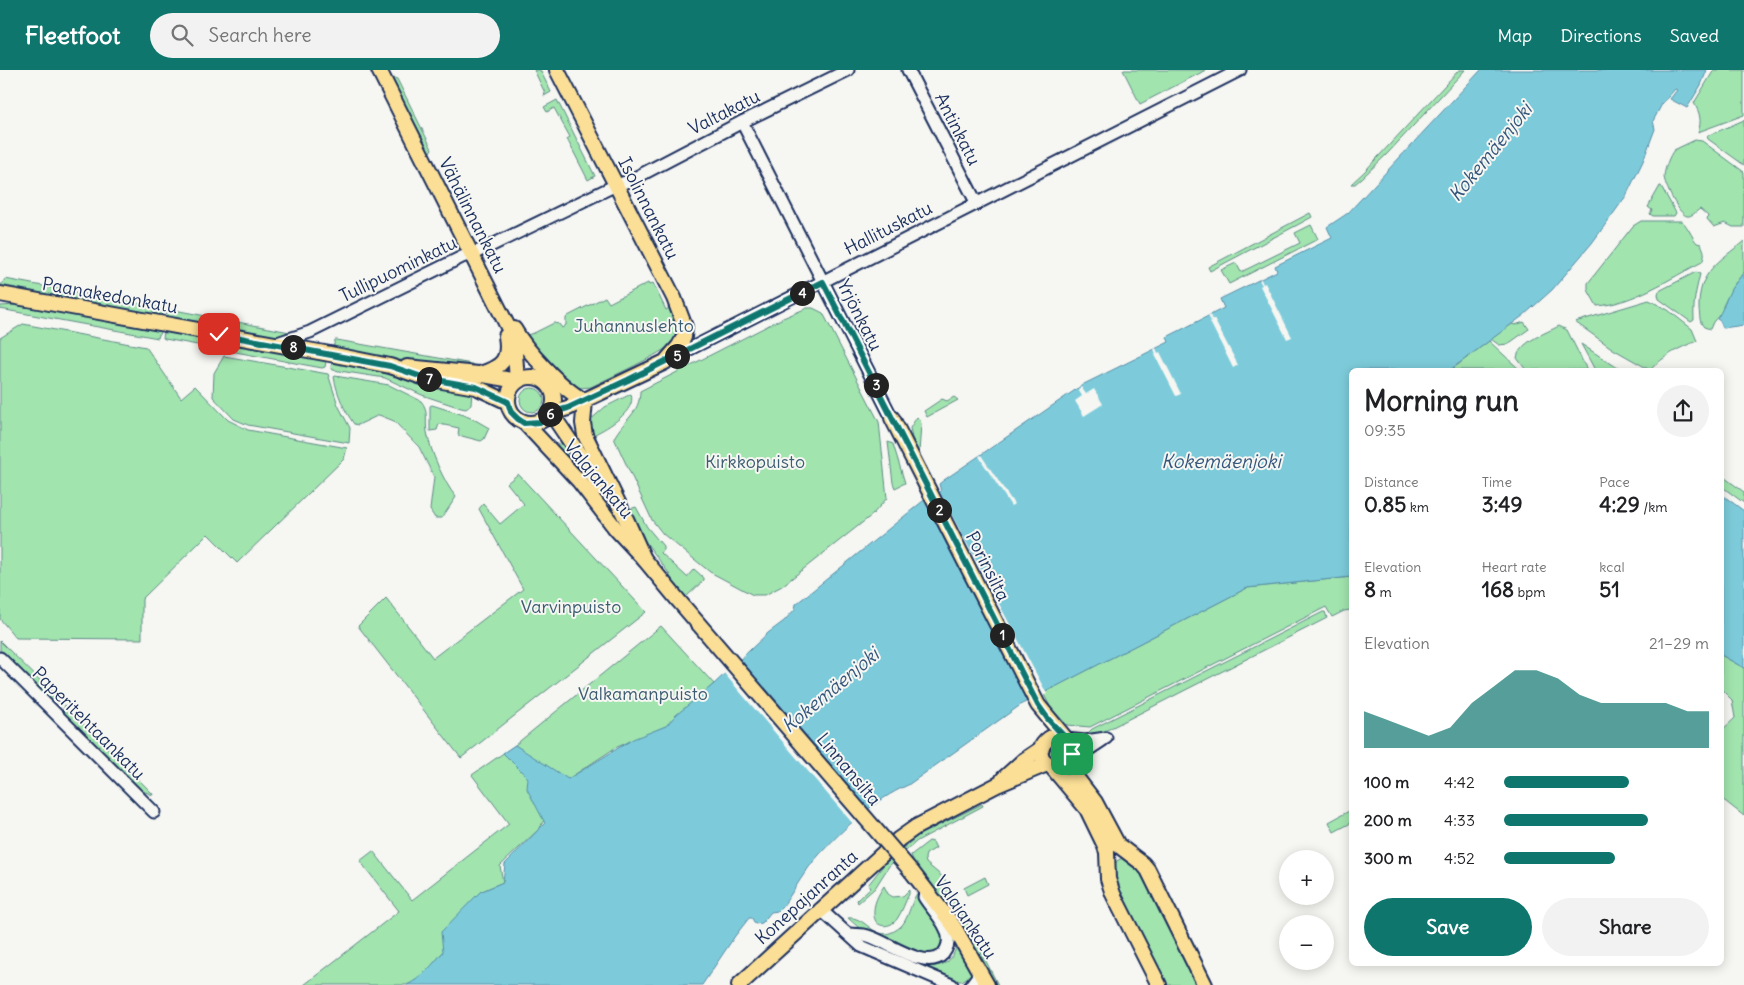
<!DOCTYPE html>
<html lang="en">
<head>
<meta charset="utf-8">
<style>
	:root { --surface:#fff; --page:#f2f2f2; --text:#202124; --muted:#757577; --accent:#0f766e }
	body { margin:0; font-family:Delius,sans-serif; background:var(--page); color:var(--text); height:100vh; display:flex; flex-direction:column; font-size:19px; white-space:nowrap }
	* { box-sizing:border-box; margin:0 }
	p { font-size:16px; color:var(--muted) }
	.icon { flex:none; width:28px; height:28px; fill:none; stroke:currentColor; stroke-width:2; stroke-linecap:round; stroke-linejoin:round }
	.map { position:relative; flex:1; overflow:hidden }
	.details { position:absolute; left:1349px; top:298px; width:375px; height:598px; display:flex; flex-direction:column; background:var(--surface); border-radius:8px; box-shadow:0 2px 12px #0003 }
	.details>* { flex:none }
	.controls { position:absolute; left:1279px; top:780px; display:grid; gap:10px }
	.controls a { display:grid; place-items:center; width:55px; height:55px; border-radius:50%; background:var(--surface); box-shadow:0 2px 12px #0003; font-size:25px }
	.pin { position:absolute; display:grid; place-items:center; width:42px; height:42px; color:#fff; margin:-21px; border-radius:10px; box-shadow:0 2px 8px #0006 }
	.km { position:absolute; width:25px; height:25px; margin:-12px; border-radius:50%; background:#222; color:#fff; font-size:14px; line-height:25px; text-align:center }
	.round { display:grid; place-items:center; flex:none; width:52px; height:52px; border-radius:26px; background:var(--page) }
	.overview { display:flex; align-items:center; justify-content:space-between; height:85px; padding:0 15px }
	h1 { font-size:28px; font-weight:700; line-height:38px }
	.stats { display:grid; grid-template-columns:repeat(3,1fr); gap:8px; height:85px; padding:5px 15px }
	.stats div { display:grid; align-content:center }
	.stats b { font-size:21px; font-weight:700 }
	.stats small { font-size:14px; font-weight:400 }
	.stats p { font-size:14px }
	.chart { height:140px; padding:10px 15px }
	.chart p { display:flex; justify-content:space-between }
	.chart svg { width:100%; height:90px; margin-top:5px; fill:var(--accent); opacity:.7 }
	.cta { display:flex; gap:10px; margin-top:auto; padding:10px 15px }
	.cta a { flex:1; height:58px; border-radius:30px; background:var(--accent); color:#fff; font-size:20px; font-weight:700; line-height:58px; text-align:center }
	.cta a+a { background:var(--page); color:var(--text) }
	ul { padding:0 15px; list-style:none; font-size:16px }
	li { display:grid; grid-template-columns:80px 60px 1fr; align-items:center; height:38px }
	li i { height:12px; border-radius:6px; background:var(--accent) }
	header { display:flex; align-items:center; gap:30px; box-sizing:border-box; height:70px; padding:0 25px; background:var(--accent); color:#fff }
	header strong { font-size:24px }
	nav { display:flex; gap:28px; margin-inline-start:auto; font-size:18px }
	.search { width:350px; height:45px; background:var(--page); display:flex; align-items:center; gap:12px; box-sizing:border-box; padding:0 18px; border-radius:28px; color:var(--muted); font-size:19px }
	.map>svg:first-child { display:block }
	.green { fill:#a1e4ae; stroke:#5e8a86 }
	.water { fill:#7dcbda; stroke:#568da8 }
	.pier { fill:#f6f6f2 }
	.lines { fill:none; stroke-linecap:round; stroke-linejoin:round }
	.minor-casing { stroke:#1b2f5e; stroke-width:15 }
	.major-casing { stroke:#1b2f5e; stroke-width:18 }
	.minor { stroke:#f6f6f2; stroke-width:11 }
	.major { stroke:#fbdf96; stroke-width:14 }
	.major-bridge-casing { stroke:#1b2f5e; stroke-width:18; stroke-linecap:butt }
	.major-bridge { stroke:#fbdf96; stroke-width:14 }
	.route-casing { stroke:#fff; stroke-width:10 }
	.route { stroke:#0f766e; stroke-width:6 }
	.labels { text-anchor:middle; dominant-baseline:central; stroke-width:4; stroke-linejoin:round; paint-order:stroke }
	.street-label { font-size:18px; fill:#1b2f5e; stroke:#f6f6f2 }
	.park-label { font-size:18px; fill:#3c5c72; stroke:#f6f6f2 }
	.water-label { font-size:19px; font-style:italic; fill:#34567d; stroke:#f6f6f2 }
</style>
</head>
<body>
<header>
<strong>Fleetfoot</strong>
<div class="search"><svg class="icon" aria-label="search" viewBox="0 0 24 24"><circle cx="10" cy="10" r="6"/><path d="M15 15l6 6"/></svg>Search here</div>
<nav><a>Map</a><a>Directions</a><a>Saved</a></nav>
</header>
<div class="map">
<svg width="1744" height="915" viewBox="0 0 1744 915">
	<rect width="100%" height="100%" fill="#f6f6f2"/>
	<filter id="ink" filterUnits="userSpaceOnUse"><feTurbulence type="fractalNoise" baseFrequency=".02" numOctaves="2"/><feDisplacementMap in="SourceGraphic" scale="10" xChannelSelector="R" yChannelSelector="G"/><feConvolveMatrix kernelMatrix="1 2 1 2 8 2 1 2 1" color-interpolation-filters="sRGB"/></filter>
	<g filter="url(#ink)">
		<g class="green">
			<polygon points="534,0 540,0 551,22 544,26 545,23"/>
			<polygon points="1123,0 1206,0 1140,34"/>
			<polygon points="1459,0 1465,0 1387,84 1362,108 1355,114 1351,114 1364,102"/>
			<path d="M1714,0h30v45l-46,17c4,-11 2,-19 -4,-29z"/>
			<polygon points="394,8 397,9 432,79 430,82 426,81 390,10"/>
			<polygon points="557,30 595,106 588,110 567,69 570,67 554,38 547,42 544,37"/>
			<polygon points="1744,50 1744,95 1708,69 1707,66"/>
			<path d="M1695,70l7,1 42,31v55h-11l-8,-4 -11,4 -7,-8 1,-3 -8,-7c-4,2 -8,8 -13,7 -8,-1 -23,-32 -23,-40 1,-8 5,-20 10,-26z"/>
			<polygon points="1660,116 1661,116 1676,143 1674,146 1653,146 1650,144 1652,140 1648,137"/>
			<polygon points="1310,143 1312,147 1301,153 1210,201 1208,197"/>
			<path d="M1641,151h41c7,7 9,15 15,22l4,1c3,6 5,11 1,18 -31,16 -70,42 -105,44l-9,-16v-7l45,-57z"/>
			<polygon points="1311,155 1318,169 1229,214 1221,200 1236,193 1241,202 1300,173 1295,163"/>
			<path d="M1744,171v31l-11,14 -10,20v5l-10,11 -3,7 -6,-2c-5,-5 -4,-11 -5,-18 -1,-38 20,-47 45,-68z"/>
			<path d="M1696,202l4,2c-4,18 -7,26 -6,46l-3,2 -32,-23 -1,-5 1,-3z"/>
			<polygon points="5,209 162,238 163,240 163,245 161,246 1,215"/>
			<path d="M648,213l1,2 4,-2 13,27 3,-2c4,10 10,23 4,34 -8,11 -67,37 -82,45l-12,1 -8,-3 -48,-49 11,-3 20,-10 5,1 3,4 4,-3v-7l2,-2 37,-19 4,6z"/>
			<path d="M1649,230l19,10 24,19 5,12c-19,7 -33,15 -47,29l-37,-21 -38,-27z"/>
			<polygon points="16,235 159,260 160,261 158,268 0,239 0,236"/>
			<path d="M807,238h6l10,5 56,109 8,76 -15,17 -90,71 -17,9h-12l-43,-23 -47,-38 -11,-14 -38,-82c10,-19 26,-24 26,-47l143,-73z"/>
			<polygon points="169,239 295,263 278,268 166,247 167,241"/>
			<polygon points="1524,252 1529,259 1508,274 1499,275 1491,269 1512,254 1515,255"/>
			<polygon points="23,254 146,277 181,328 195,316 228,350 248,360 347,378 344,389 237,493 208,464 142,529 142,569 16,568 0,549 0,268"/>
			<path d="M1559,256l8,4 20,40h-61l-9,-12c2,-16 29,-25 42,-32z"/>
			<polygon points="166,261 325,289 326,291 325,297 322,298 165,269 163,268 164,262"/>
			<polygon points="335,270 337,270 472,294 475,297 475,300 443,298 333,278"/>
			<polygon points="1489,271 1520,300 1451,300"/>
			<polygon points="1581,274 1621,300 1595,300"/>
			<polygon points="224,286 328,304 338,335 350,358 349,373 248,355 234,349 213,327 214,303"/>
			<polygon points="334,291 433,315 472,321 471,335 466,339 461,338 422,325 385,308 333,300 331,297 332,292"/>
			<path d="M335,306l54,9 32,16c8,9 4,20 6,31 3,18 17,51 29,65l-14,21h-7l-5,-8 4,-33 -15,-30 -25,-26 -15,-6 -21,10 -4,-1c-10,-14 -17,-30 -20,-47z"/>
			<circle cx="532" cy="330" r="12"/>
			<path d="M631,324c6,17 -24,34 -36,40l5,15 30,60 6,-2 11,20 16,19v4l-2,3 26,24 7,-8 10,9v2l-18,17 -10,-9 -8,-16 -23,-31 -18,-31 -34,-69 -5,-19 17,-15z"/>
			<polygon points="954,327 958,330 927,347 924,341 942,329 947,331"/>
			<polygon points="432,335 464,345 477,351 489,358 484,369 481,371 458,365 459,358 439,354 437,360 430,361 430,336"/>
			<polygon points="917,347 920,350 921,354 919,383 912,368 910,358"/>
			<polygon points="565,369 577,385 615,451 555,377"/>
			<polygon points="888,372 893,374 905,413 895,418 893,413"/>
			<polygon points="518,404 646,542 461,688 358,556 386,528 433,588 523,519 479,439 483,434 500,454 524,434 507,413"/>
			<polygon points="1721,405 1744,422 1744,433 1721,416"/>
			<polygon points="1351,507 1351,540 1344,541 1332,547 1326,537 1090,657 1067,655 1051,638 1043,623 1247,518"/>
			<polygon points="1323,542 1325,542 1327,548 1103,662 1088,666 1088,663 1092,659"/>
			<polygon points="661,556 714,614 666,656 615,678 568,709 539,759 500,796 503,812 480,822 443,882 430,898 414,912 407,915 304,915 399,841 360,791 373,781 412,830 509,754 472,705 515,675"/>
			<polygon points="0,571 58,628 49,631 0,581"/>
			<polygon points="1721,585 1744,598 1744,746 1721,728 1721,661 1735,648 1732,630 1721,619"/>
			<polygon points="65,635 152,723 153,725 140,720 62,643"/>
			<path d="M1056,672l9,4 1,10 -5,5 -12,-2c-3,-10 -2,-12 7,-17z"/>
			<polygon points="982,734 983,736 917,771 889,796 875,818 858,833 857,830 870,818 868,815 886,792 919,765"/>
			<polygon points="1349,741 1351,747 1351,753 1334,762 1329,752"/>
			<polygon points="929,771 933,772 936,778 926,784 925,788 926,793 944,808 998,915 995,915 964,859 916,797 911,785"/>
			<polygon points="1123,788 1133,791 1144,801 1143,806 1198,915 1167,915 1119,821 1115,819 1112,798 1118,790"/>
			<polygon points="985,807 988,814 967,825 964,818"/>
			<path d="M884,816l4,8 5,3 10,-1 6,-6v4c-4,8 -7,18 -12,25 -6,9 -22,10 -23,-4 -1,-11 4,-20 10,-29z"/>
			<path d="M918,822l26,44 -1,10 -4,6 -14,4 -50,-20 -17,-9 -10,-9c17,-2 24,20 42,15 5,-2 10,-5 13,-9 7,-10 8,-23 15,-32z"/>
			<path d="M957,873l15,27 -1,5 -9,6h-8l-68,-28 1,-3c23,10 63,33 70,-7z"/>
		</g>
		<g class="water">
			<path d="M1481,0h226l-6,15 -14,23 -17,-9 7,-9 -2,-1 -13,15 -9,17 2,8 -12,32 -17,35 -34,47 -40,47 -28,25 -74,55h-99v207l-104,11 -225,116 -114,81c-34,15 -64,43 -89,70 -14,15 -24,34 -36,51l-5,5 -7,1 -9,11 -7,1 -3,-6h-3l-14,18 -33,49h-295c15,-7 26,-21 36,-33l-2,-20 39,-40 23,-10 2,-18 40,-41 -18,-34 1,-11 -25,-25 12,-8 53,34 65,-40 33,-13 10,-11 38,-31 54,-51 16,-12 11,-12 1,-5 127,-103 18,-10 -2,-7 5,-4 140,-96 85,-42 -2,-5 57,-29 -4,-9 57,-28 -2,-5 57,-28 -5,-11 21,-14z"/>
			<path d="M1744,202v53l-21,3 -3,-7 -3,-2c6,-9 9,-20 14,-30 4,-6 9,-11 13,-17z"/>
			<polygon points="1721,424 1744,441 1744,598 1721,585"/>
		</g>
		<g class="pier">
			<polygon points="1261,209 1263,214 1265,213 1292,267 1287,269 1260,216 1262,215 1259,210"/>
			<polygon points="1210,245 1213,250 1214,249 1238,295 1233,298 1210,252 1211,251 1208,246"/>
			<polygon points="1156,278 1158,283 1160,282 1181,324 1176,326 1155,285 1156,284 1154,279"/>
			<polygon points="1081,317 1086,324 1094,319 1103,334 1084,346 1075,331 1082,326 1078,319"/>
			<polygon points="981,385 1014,434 1011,436 983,393 979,386"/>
			<polygon points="938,419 1047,624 1031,632 923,429"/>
			<polygon points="737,589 869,743 854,755 723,602"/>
		</g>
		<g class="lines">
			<defs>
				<g id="minor">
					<polyline points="908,0 977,134"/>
					<polyline points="742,52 892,348"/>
					<polyline points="277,273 310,262 462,187 484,179 616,115 629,111 742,52 848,0"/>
					<polyline points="668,290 1240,0"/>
					<polyline points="0,588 154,742"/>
					<polyline points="1066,669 1085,671 1106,668"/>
					<polyline points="1072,687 1088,680 1103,670"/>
					<polyline points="820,839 861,876 952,915"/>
					<path d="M849,864c6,1 14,0 19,2 19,5 58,36 75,18 4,-5 6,-12 5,-18 -2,-14 -17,-27 -24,-39"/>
					<polyline points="971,915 977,907 979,899"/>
				</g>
				<g id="major">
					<polyline points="379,0 514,269 517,311"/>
					<polyline points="0,224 330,284 390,296 425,308 476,317 508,332"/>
					<path d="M514,259c13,23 48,60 71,72l-2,22 2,12 42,86 17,38"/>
					<polyline points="407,297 478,304 517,311"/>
					<path d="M480,304c22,-7 30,-14 26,-38"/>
					<circle cx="531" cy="330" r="23"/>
					<polyline points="551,343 568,338 665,292 679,276 684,267 685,257 674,228 557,0"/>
					<polyline points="551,343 587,396 600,418"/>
					<path d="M892,348l146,287 33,40c10,38 -48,19 -25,-4 5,-5 12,-5 18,-3"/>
					<polyline points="525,353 579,411 616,459 644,489 678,530"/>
					<polyline points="1070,690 1075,706 1095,732 1118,775 1143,794 1148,800 1205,915"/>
					<polyline points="1051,696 1087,739 1104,774 1107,782 1108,809 1113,824 1159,915"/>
					<polyline points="1003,709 1024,690 1042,678"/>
					<polyline points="912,802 953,855 987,915"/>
					<polyline points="739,915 899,769 916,757 997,715 1047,694"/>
				</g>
			</defs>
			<use href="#minor" class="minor-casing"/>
			<use href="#major" class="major-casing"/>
			<use href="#minor" class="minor"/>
			<use href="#major" class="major"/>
			<defs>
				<polyline id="major-bridge" points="678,530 912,802"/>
			</defs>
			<use href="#major-bridge" class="major-bridge-casing"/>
			<use href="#major-bridge" class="major-bridge"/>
		</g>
	</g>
	<g class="lines" filter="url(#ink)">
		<defs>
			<polyline id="route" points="219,264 390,296 425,308 476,317 508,332 511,342 518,349 524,353 540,352 551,343 568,338 628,310 823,212 1038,635 1048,649 1070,673 1072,684"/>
		</defs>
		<use href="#route" class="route-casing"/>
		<use href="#route" class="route"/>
	</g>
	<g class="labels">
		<g class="street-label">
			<text transform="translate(724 42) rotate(-27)">Valtakatu</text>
			<text transform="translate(958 59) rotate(63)">Antinkatu</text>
			<text transform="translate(649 138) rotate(63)">Isolinnankatu</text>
			<text transform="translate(473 145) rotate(63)">Vähälinnankatu</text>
			<text transform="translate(888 158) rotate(-27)">Hallituskatu</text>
			<text transform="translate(398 199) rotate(-26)">Tullipuominkatu</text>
			<text transform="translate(110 225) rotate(10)">Paanakedonkatu</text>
			<text transform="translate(860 245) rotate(63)">Yrjönkatu</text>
			<text transform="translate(599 409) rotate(50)">Valajankatu</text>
			<text transform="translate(988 496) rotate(63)">Porinsilta</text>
			<text transform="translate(89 653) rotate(45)">Paperitehtaankatu</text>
			<text transform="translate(849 699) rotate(50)">Linnansilta</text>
			<text transform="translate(806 827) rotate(-42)">Konepajanranta</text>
			<text transform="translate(966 847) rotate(56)">Valajankatu</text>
		</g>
		<g class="park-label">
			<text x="634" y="255">Juhannuslehto</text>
			<text x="755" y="391">Kirkkopuisto</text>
			<text x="571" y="536">Varvinpuisto</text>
			<text x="643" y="623">Valkamanpuisto</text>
		</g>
		<g class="water-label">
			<text transform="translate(1490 82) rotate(-51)">Kokemäenjoki</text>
			<text x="1221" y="391">Kokemäenjoki</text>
			<text transform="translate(830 620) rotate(-40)">Kokemäenjoki</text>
		</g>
	</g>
</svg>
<div class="controls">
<a>+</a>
<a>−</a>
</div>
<div class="pin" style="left:1072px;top:684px;background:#1e9e55"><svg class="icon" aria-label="arrive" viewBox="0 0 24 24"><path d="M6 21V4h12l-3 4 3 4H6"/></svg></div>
<div class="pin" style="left:219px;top:264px;background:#d93025"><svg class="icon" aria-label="check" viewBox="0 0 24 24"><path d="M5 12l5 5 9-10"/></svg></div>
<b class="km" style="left:1002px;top:565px">1</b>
<b class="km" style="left:939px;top:440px">2</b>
<b class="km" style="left:876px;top:315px">3</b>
<b class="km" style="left:802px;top:223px">4</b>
<b class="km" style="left:677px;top:286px">5</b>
<b class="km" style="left:550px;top:344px">6</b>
<b class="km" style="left:429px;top:309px">7</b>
<b class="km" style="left:293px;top:277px">8</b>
<section class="details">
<div class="overview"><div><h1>Morning run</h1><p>09:35</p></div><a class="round"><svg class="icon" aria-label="share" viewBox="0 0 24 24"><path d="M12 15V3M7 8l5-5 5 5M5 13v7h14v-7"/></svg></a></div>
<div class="stats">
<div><p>Distance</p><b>0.85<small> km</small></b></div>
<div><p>Time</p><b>3:49</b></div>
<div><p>Pace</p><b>4:29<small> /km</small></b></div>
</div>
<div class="stats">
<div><p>Elevation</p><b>8<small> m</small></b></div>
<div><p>Heart rate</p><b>168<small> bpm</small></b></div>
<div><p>kcal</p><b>51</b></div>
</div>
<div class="chart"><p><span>Elevation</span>21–29 m</p>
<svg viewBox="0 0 160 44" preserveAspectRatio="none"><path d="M0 44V26L10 30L20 34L30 38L40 34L50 22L60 14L70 6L80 6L90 10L100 18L110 22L120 22L130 22L140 22L150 26L160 26V44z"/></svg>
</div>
<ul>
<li><b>100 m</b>4:42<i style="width:61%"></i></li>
<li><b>200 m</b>4:33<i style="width:70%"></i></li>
<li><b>300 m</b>4:52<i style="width:54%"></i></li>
</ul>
<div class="cta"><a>Save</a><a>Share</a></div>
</section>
</div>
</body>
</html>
